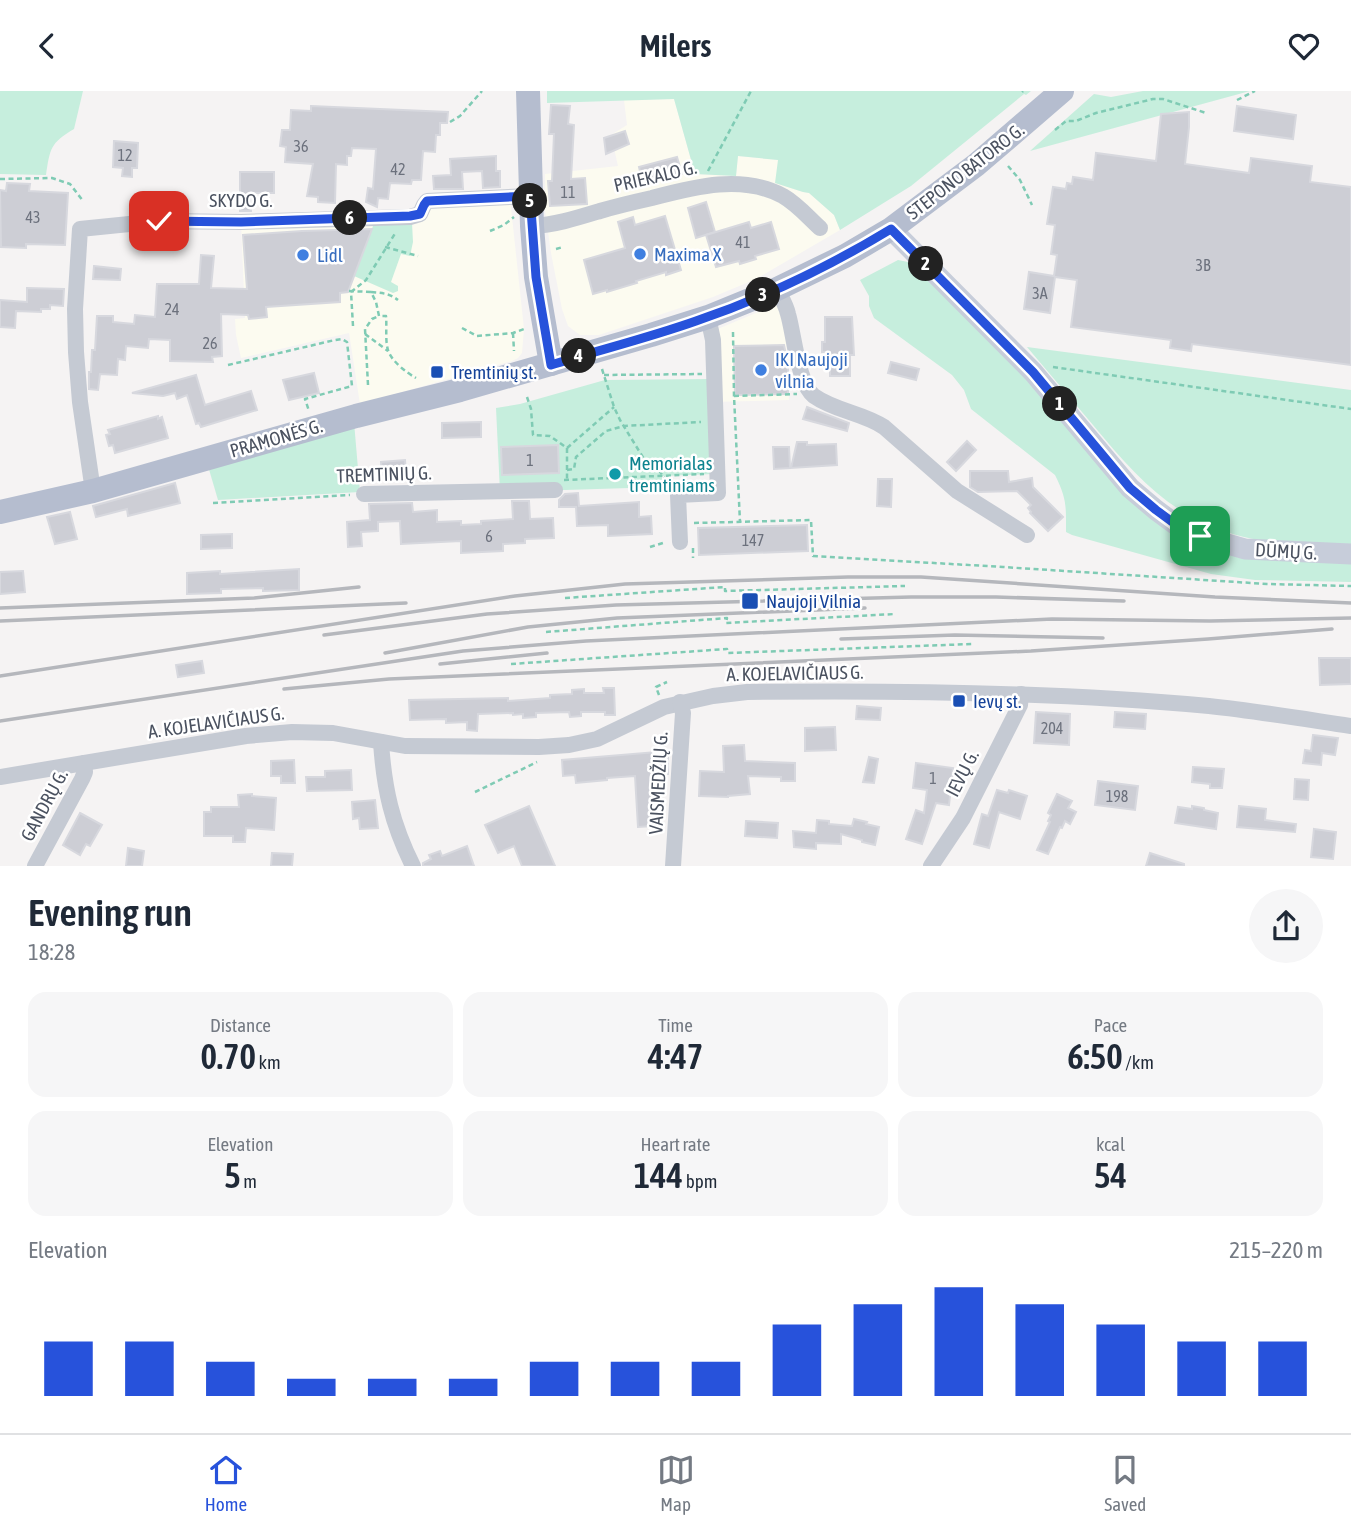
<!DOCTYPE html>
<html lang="en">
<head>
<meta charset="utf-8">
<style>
	:root { --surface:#fff; --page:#f6f6f7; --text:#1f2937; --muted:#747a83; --line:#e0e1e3; --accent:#2752db }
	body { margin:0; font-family:"Asap Condensed",sans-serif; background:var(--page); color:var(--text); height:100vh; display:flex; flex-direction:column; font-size:26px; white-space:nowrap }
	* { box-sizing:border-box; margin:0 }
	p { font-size:23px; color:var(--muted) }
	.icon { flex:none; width:38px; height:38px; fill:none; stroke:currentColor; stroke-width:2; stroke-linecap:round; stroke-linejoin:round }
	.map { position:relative; height:775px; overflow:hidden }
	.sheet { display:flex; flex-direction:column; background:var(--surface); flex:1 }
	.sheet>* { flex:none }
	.pin { position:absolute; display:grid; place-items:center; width:60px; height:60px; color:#fff; margin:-30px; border-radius:14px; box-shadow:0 4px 10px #0006 }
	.km { position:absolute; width:35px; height:35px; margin:-18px; border-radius:50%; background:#222; color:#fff; font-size:19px; line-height:35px; text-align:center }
	.round { display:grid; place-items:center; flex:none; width:74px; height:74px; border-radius:37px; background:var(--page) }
	.summary { display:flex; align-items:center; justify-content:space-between; height:119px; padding:0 28px }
	h1 { font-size:38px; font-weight:600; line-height:52px }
	.stats { display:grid; grid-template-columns:repeat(3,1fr); gap:10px; height:119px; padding:7px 28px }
	.stats div { display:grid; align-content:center; border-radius:18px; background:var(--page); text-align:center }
	.stats b { font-size:35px; font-weight:600 }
	.stats small { font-size:19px; font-weight:400 }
	.stats p { font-size:19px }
	.chart { height:196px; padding:14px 28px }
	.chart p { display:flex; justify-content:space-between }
	.chart svg { width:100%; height:126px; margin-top:7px; stroke:var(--accent); stroke-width:6 }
	header { display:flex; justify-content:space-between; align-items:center; height:91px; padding:0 28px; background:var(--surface); font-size:32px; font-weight:600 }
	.tab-bar { display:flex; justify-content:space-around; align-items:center; height:98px; border-top:2px solid var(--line); background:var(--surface); font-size:19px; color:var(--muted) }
	.tab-bar a { display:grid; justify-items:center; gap:4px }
	.tab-bar .on { color:var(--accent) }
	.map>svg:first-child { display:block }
	.commercial { fill:#fcfbf0 }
	.green { fill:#c6eedd }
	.building { fill:#cdced5; stroke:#d7d8de; stroke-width:2 }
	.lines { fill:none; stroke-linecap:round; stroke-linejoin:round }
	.path { stroke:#7fcbb4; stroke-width:2.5; stroke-dasharray:5 3.5; stroke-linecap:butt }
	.street { stroke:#c5cad3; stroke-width:16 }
	.secondary { stroke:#c7cdda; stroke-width:21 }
	.primary { stroke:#b5bdcf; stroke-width:24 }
	.rail { stroke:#b5b7bc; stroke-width:3.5 }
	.route-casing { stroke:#fff; stroke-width:14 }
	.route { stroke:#2752db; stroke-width:9 }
	.shop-dot { fill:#3f7fe0; stroke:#fff; stroke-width:2.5 }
	.transit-dot { fill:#1a4fb4; stroke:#fff; stroke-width:2.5 }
	.culture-dot { fill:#0f9aa8; stroke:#fff; stroke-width:2.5 }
	.labels { text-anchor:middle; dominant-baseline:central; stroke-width:5; stroke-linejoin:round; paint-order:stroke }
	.number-label { font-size:16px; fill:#6c717d }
	.street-label { font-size:19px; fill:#4b5260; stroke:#fff }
	.shop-label { font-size:19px; fill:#366cbe; stroke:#fff; text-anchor:start }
	.transit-label { font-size:19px; fill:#164399; stroke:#fff; text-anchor:start }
	.culture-label { font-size:19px; fill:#0d838f; stroke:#fff; text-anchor:start }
</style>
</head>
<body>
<header><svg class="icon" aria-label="back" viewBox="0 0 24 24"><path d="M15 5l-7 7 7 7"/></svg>Milers<svg class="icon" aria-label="heart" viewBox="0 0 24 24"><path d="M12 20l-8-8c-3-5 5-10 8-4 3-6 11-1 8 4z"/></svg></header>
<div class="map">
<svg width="1351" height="775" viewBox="0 0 1351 775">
	<rect width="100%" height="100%" fill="#f5f3f3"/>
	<g class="commercial">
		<polygon points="674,8 695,83 736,85 738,65 779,69 776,92 803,101 809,102 834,124 840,139 756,188 713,206 599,244 580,244 568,235 562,218 551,162 545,119 545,83 618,75 611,44 627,34 624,9"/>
		<polygon points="510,107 524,238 522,262 518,267 512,270 360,313 349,242 241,267 236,244 235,228 245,227 241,131 410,126 424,114"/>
		<polygon points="784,210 789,309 710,311 706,243"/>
	</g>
	<g class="green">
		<path d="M0,0h83l-9,38c-24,14 -24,20 -28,46l-46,-1z"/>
		<polygon points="547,0 1031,0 1026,4 1024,3 911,95 840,139 834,124 809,102 803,101 775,92 778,69 738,65 736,85 695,83 674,8 547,12"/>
		<polygon points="1143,0 1250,0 1030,60 1094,3 1111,6"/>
		<polygon points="412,132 413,151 410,165 401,163 391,191 398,195 398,200 393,202 354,185 373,135"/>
		<path d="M898,169l10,2 74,69 52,57 158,155 27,10 32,6 100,4v19l-96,-2 -44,-6 -139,-39 -6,-3c0,-26 1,-33 -11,-57l-84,-66 -7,-19 -12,-15 -78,-57 -5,-12v-10l-9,-16z"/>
		<path d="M1027,256l324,43v154c-35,-2 -73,1 -107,-7 -70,-17 -107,-59 -151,-112 -22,-26 -44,-52 -66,-78z"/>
		<polygon points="708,288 714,383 662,385 662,396 500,401 496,317 520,313 605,289"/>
		<polygon points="354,331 360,401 218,409 208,375"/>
	</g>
	<g class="building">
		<polygon points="551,14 570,15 568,33 574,34 571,88 585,87 587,113 550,115 548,90 552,90 554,43 549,43"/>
		<polygon points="311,15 448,21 447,32 440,32 440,44 436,44 435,61 423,60 421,89 412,89 411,93 390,92 388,108 378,107 377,116 366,111 368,97 373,98 376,58 352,57 351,65 347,65 347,74 336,73 335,112 318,111 318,106 307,105 313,73 285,71 286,56 280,55 282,39 290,39 291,19 311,20"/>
		<polygon points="1237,15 1296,24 1293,48 1234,40"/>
		<polygon points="1189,21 1189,36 1185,73 1249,82 1251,67 1312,75 1310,91 1351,96 1351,274 1192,253 1191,260 1170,257 1171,249 1071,236 1077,189 1055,186 1050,222 1024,218 1029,181 1054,185 1057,164 1051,163 1055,134 1047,133 1053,96 1066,98 1067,92 1072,93 1073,86 1093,89 1096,62 1156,70 1161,23"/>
		<polygon points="625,40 629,53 606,63 604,47"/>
		<polygon points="114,50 138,52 137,77 132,77 132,86 122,85 123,77 113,76"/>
		<polygon points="496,65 496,80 500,80 500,96 483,97 482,80 462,81 463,98 434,98 433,85 451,84 450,68"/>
		<polygon points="677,66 682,83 643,93 639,76"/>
		<polygon points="240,81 274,81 274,102 250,102 251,120 240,120"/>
		<polygon points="7,92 30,93 29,100 68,102 65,154 26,153 26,157 1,156 0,99 6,100"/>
		<polygon points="706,111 715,141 696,147 688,117"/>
		<polygon points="665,125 681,179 666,184 666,181 636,190 637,192 607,201 607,199 593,203 584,169 625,157 618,131 633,126 635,134"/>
		<polygon points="749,131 751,137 771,131 779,158 755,165 756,168 740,173 739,170 716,176 706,144"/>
		<polygon points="372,138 348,201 340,202 340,211 266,216 267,226 249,228 248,224 221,223 222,265 212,266 213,271 170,270 170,249 149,248 148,257 126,255 125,269 118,268 117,284 100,283 98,299 89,298 89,281 91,281 92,259 95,259 97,225 113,225 113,231 134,233 135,224 155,226 157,193 199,193 201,164 214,165 211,197 247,198 243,144 302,140"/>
		<polygon points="94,175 121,178 120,189 93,188"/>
		<polygon points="27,197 64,198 63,215 50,214 50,218 41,218 41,221 16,220 15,237 0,236 0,209 27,211"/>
		<polygon points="825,226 852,226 854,264 850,264 850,285 830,285 830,261 822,261 822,251 825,251"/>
		<polygon points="784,254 788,272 788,303 735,304 734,255"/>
		<polygon points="891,271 919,278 916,289 888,282"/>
		<polygon points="314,282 319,302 289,309 283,289"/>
		<polygon points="196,284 205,314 251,300 257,319 201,336 199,332 196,333 187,304 177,308 175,302 163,305 132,302"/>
		<polygon points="807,316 849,332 847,340 803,328"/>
		<polygon points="158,325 158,328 162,326 168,347 115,362 113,354 109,355 106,344 110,343 108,339"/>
		<polygon points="481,331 481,346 442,347 442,332"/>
		<polygon points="967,350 976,359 956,380 947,371"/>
		<polygon points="797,351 807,351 807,354 836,353 837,374 791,377"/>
		<polygon points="558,354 559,382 502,384 501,356"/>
		<polygon points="773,356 789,356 790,377 774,378"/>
		<polygon points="405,369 406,382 382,384 381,371"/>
		<polygon points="970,380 1008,380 1009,391 1032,387 1033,396 1063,426 1048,440 1030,422 1031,421 1028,417 1031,414 1017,400 978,401 970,396"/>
		<polygon points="878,388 892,388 891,416 877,415"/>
		<polygon points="175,392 180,412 128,425 127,418 96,426 93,415"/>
		<polygon points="578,402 579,415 639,411 639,426 651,425 652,443 608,445 608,434 577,435 576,416 559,416 559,409 565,403"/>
		<polygon points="512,410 529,410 530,428 553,427 554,447 525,448 525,452 503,453 503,460 461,462 461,450 401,453 400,430 378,431 378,440 361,441 362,455 348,456 347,431 370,429 369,413 412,412 413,421 437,419 437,431 461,430 461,434 481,433 481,430 513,428"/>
		<polygon points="70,421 77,448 55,453 47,426"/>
		<polygon points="807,434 808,460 699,464 698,437"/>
		<polygon points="232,443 232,457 201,458 201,444"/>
		<polygon points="299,478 299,499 263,500 263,497 221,498 221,502 187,503 187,482 220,480 220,483"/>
		<polygon points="23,480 25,501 0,503 0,481"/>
		<polygon points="1319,567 1351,567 1351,593 1320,594"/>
		<polygon points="202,570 204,582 178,586 176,574"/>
		<polygon points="603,597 614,597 615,624 605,624 605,621 581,621 581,625 570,626 569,621 536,622 536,626 523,627 523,623 513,624 513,622 478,623 477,640 467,639 467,631 446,632 446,628 410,629 409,609 508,607 508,610 550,607 550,604 572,603 572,599 584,598 584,602 604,602"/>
		<polygon points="857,615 881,617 880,629 856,628"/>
		<polygon points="1036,621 1070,623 1069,654 1034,652"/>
		<polygon points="1115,621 1146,623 1145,638 1114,636"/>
		<polygon points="835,636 836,659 805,660 805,637"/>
		<polygon points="1313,644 1338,647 1335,664 1322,662 1321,674 1303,672 1305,659 1311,660"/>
		<polygon points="744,654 745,670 795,672 795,690 781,690 781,686 748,685 750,703 728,705 728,706 699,705 700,680 724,681 723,655"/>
		<polygon points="668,660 668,683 651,684 653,735 638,736 635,685 607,687 607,689 576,692 575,684 563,685 562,669"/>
		<polygon points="869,666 878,668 874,692 863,691"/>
		<polygon points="294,669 295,692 281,692 281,685 271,685 271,670"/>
		<polygon points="916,672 953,677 949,714 936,712 922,753 906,748 916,719 924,722 927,699 913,697"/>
		<polygon points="1193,676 1224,678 1222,697 1210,697 1210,693 1192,691"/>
		<polygon points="351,679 352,699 307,700 306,686 325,686 325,680"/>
		<polygon points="1295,688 1309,689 1308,709 1294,708"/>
		<polygon points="1098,690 1138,695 1135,719 1095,714"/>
		<polygon points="997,699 1008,702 1009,699 1027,705 1020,728 999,721 989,757 974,753 982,723 988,725"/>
		<polygon points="252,703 252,705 276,707 274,739 246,737 245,751 233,751 233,745 204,745 204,721 211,721 211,716 239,716 238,704"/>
		<polygon points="1057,703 1072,710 1068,717 1076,721 1070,733 1065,730 1062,737 1060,736 1048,763 1037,759 1050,731 1048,730 1051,724 1048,722"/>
		<polygon points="375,709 378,737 360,738 359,727 353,728 352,711"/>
		<polygon points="529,715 555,775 522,775 514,755 498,762 485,734"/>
		<polygon points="1192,715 1204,717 1204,719 1218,722 1216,738 1175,732 1178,716 1192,718"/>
		<polygon points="1239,715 1266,718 1265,729 1296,733 1295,741 1237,736"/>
		<polygon points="80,722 102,734 90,755 86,753 80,764 63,754"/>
		<polygon points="854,728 867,731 866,733 879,736 875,754 862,751 862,749 841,743 841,753 816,752 816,758 794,756 793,740 816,742 817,729 829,730 829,733 852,735"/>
		<polygon points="746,730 778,732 777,747 745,745"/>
		<polygon points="1314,738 1336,741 1333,768 1311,766"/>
		<polygon points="467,755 474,775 423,775 423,772 431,768 429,764 440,760 442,765"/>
		<polygon points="128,757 144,760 142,775 126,775"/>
		<polygon points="272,762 293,763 292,775 271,775"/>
		<polygon points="1150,762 1184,773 1184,775 1146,775"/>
	</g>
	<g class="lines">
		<g class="path">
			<polyline points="1022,1 1023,0"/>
			<polyline points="1237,9 1255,0"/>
			<polyline points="450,31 460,25 482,0"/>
			<polyline points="1055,39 1066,30 1076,30 1096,22 1153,8 1163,8 1206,22"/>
			<polyline points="1008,75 1020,89 1032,114"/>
			<polyline points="708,80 751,0"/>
			<polyline points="0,88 52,87 70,93 83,110"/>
			<polyline points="490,140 504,134 514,126"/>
			<polyline points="385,156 418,165"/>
			<polyline points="556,158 563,156"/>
			<path d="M349,200l22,1 5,10 3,14h7c1,11 -1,24 2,34 3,11 19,23 28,28"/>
			<path d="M371,201c10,1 18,1 27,8"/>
			<polyline points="353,235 351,201 366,189 396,141"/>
			<polyline points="462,237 477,245 513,242 524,238"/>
			<polyline points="733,241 734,305 740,431"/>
			<polyline points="513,242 514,260"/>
			<polyline points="365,243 388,260"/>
			<polyline points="228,274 335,249 342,248 347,251 352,295 305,308 309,320"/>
			<polyline points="1053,276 1351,318"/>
			<polyline points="602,278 614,316 620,329 644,368 655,374 669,393"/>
			<polyline points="604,284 702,283"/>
			<polyline points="368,294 365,238 372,228 379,225"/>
			<polyline points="734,305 797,303"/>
			<polyline points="527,306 531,318 533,344 550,345 567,357 567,389"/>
			<polyline points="567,357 614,316"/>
			<polyline points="567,379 574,378 576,366 606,340 624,335 701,331"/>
			<polyline points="564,389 704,383"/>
			<polyline points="213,412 350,404"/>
			<polyline points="694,432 811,429 813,465 1003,476 1267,493 1351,495"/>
			<polyline points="650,456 666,451"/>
			<polyline points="693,457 693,467"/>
			<polyline points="565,507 725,496 725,500 905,495"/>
			<polyline points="546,541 727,527 726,532 895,523"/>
			<polyline points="511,573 727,558 728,562 972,553"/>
			<polyline points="659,604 656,596 667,591"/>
			<polyline points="475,701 537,671"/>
		</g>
		<g class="street">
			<path d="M532,135c23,-1 45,-8 68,-15 17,-5 34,-9 52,-13 42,-11 90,-24 131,-2 14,8 25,21 37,32"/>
			<path d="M777,198c4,8 9,16 11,25 6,20 10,70 26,82 21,15 49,17 70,31l73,64 70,44"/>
			<polyline points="93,400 80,311 76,261 75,218 80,138 159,130 241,131 410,126 420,123 424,114 427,110 530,105"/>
			<polyline points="364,403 555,399"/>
			<polyline points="680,451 678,404 718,402 713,249 708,226"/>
			<path d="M381,651c3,47 11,82 32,124"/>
			<path d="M0,686l246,-41 46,-4 41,1 72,13 134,1 30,-2 28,-6 67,-32 49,-11 34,-4c154,-2 308,0 462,14 47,5 95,13 142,20"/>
			<polyline points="35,775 82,688 85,681 84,672"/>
			<polyline points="673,775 683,622 680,611"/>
			<polyline points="931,775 963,727 1020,614 1021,603"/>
		</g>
		<polyline class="secondary" points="891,138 1033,281 1130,397 1156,419 1175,433 1200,445 1245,458 1351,463"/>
		<g class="primary">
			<polyline points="528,0 532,135 536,186 551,273"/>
			<polyline points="0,421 93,400 356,325 460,299 651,244 708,226 777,198 845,165 891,138 976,74 1062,0"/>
		</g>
		<g class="rail">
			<polyline points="0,517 254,507 359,496"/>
			<polyline points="0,530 406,512"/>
			<polyline points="324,544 487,523 616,514 911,506 996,506 1124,510"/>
			<polyline points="841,548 955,544 1103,547"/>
			<polyline points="385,562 528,536 617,527 865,517"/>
			<polyline points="440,573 547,562"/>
			<polyline points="0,585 515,505 625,493 848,486 921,486 1215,506 1351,512"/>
			<polyline points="284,598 389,588 1031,560 1208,548 1332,538"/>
			<polyline points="0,630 463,560 586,550 1052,528 1210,530 1351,527"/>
		</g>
	</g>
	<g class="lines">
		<defs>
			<path id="route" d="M159,130l82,1 169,-6 10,-2 4,-9 3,-4 103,-5 6,81 15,88c48,-15 97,-27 145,-44 68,-23 134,-55 195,-92l142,143 97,116 26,22 19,14 25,12"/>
		</defs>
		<use href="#route" class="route-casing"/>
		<use href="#route" class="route"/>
	</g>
	<g class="shop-dot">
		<circle cx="640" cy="163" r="7"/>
		<circle cx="303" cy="164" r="7"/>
		<circle cx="761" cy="279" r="7"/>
	</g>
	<g class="transit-dot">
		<rect x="430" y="274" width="14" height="14" rx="3.5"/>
		<rect x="741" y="501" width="18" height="18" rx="3.5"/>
		<rect x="952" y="603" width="14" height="14" rx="3.5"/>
	</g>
	<circle class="culture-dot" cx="615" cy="383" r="7"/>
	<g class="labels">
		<g class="number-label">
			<text x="301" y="55">36</text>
			<text x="125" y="64">12</text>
			<text x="398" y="78">42</text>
			<text x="568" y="101">11</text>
			<text x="33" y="126">43</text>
			<text x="743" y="151">41</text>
			<text x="1203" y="174">3B</text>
			<text x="1040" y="202">3A</text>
			<text x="172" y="218">24</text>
			<text x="210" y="252">26</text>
			<text x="530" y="369">1</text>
			<text x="489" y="445">6</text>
			<text x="753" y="449">147</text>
			<text x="1052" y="637">204</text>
			<text x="933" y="687">1</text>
			<text x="1117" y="705">198</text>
		</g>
		<g class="street-label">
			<text transform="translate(965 80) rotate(-38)">STEPONO BATORO G.</text>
			<text transform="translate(655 85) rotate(-13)">PRIEKALO G.</text>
			<text x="241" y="109">SKYDO G.</text>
			<text transform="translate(276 347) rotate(-16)">PRAMONĖS G.</text>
			<text transform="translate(384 383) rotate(-2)">TREMTINIŲ G.</text>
			<text transform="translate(1286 460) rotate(3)">DŪMŲ G.</text>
			<text transform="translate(795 582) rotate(-1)">A. KOJELAVIČIAUS G.</text>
			<text transform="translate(216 631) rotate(-8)">A. KOJELAVIČIAUS G.</text>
			<text transform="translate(962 682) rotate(-63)">IEVŲ G.</text>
			<text transform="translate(658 692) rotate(-87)">VAISMEDŽIŲ G.</text>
			<text transform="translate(44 714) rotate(-62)">GANDRŲ G.</text>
		</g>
		<g class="shop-label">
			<text x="654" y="163">Maxima X</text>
			<text x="317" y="164">Lidl</text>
			<text x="775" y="268">IKI Naujoji<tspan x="775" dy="22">vilnia</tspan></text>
		</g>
		<g class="transit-label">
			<text x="451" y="281">Tremtinių st.</text>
			<text x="766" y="510">Naujoji Vilnia</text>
			<text x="973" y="610">Ievų st.</text>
		</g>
		<g class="culture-label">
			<text x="629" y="372">Memorialas<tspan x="629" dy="22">tremtiniams</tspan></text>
		</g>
	</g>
</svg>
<div class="pin" style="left:1200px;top:445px;background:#1e9e55"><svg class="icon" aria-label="arrive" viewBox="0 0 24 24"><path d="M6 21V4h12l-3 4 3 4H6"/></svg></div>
<div class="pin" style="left:159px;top:130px;background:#d93025"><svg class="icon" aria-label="check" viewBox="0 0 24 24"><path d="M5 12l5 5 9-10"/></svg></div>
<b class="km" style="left:1060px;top:313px">1</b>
<b class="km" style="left:926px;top:173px">2</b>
<b class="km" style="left:763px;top:204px">3</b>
<b class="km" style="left:579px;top:265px">4</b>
<b class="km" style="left:530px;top:110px">5</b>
<b class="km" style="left:350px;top:127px">6</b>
</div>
<section class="sheet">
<div class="summary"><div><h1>Evening run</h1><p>18:28</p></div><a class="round"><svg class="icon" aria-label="share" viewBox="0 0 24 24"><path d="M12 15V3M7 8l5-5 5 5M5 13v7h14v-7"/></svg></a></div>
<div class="stats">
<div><p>Distance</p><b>0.70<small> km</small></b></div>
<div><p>Time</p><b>4:47</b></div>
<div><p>Pace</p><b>6:50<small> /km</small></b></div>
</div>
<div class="stats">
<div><p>Elevation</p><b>5<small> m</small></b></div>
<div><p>Heart rate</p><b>144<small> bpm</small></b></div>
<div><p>kcal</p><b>54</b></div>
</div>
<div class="chart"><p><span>Elevation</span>215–220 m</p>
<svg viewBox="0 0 160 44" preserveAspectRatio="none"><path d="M5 44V25M15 44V25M25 44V32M35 44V38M45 44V38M55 44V38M65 44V32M75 44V32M85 44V32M95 44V19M105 44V12M115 44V6M125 44V12M135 44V19M145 44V25M155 44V25"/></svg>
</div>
</section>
<nav class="tab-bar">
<a class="on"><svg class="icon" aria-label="home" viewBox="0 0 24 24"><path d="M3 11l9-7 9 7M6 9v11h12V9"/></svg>Home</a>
<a><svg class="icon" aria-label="map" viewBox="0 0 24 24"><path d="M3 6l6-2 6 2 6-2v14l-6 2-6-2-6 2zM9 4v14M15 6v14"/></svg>Map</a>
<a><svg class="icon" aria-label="saved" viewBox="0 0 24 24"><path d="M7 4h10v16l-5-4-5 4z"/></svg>Saved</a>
</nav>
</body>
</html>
